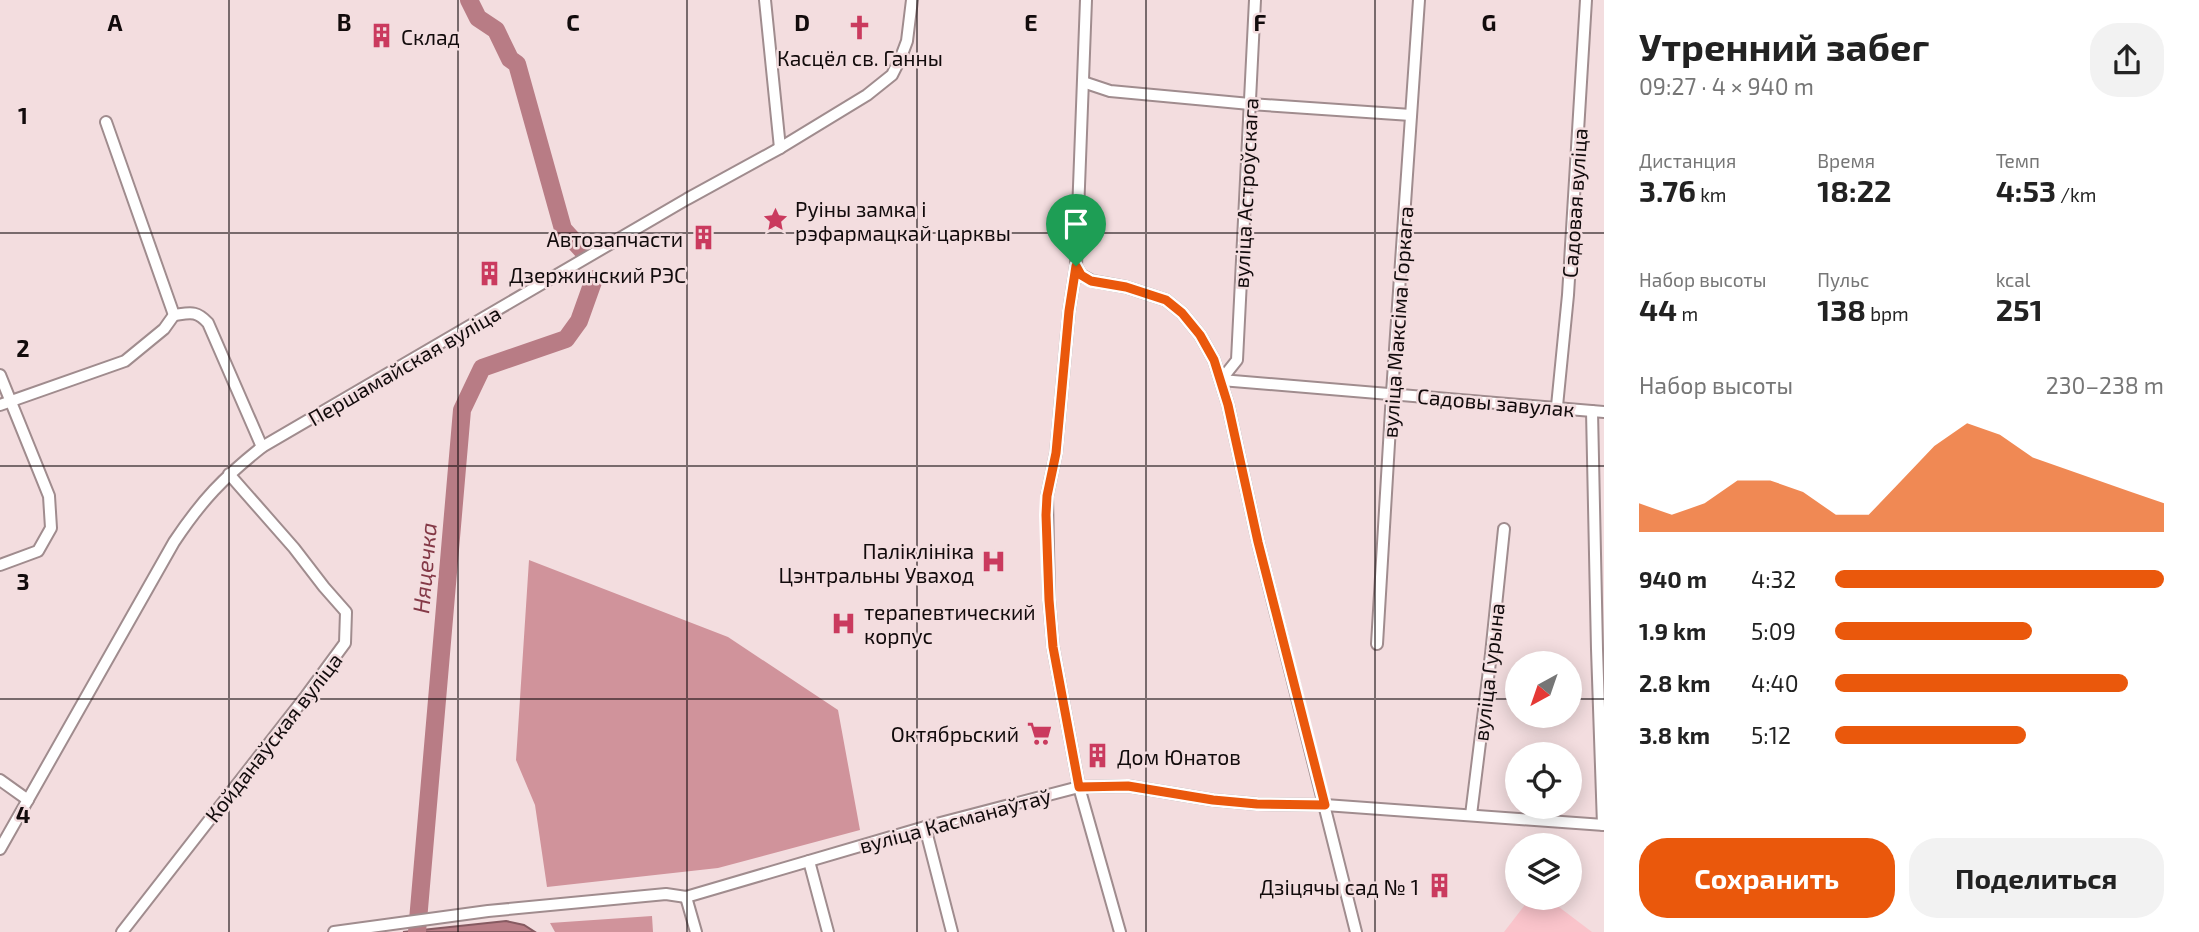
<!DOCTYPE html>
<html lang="ru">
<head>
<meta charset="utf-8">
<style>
	:root { --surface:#fff; --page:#f2f2f2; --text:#222; --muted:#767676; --accent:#ea580c }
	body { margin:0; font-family:"Exo 2",sans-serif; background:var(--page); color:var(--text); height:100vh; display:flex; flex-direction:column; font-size:26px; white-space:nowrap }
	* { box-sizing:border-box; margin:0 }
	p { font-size:23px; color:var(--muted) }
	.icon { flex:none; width:38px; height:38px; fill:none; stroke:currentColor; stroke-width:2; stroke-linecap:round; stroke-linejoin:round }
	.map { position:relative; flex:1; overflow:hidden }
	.sheet { display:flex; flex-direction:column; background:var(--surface); width:595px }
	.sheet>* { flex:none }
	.needle { width:46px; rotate:220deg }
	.controls { position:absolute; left:1505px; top:651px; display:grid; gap:14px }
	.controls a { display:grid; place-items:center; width:77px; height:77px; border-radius:50%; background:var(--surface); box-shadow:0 4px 18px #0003; font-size:35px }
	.pin { position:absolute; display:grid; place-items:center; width:60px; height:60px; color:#fff; margin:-72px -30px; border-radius:50% 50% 50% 0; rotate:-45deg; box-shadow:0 0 7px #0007 }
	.pin .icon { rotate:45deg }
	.round { display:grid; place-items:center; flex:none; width:74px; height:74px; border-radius:28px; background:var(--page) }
	.headline { display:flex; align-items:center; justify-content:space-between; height:119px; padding:0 35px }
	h1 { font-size:38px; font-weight:700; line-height:52px }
	.stats { display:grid; grid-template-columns:repeat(3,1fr); gap:10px; height:119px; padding:7px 35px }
	.stats div { display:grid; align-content:center }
	.stats b { font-size:30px; font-weight:700 }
	.stats small { font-size:19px; font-weight:400 }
	.stats p { font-size:19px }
	.chart { height:196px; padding:14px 35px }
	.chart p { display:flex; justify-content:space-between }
	.chart svg { width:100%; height:126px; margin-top:7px; fill:var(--accent); opacity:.7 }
	.primary-button { display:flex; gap:14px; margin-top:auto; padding:14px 35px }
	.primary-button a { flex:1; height:80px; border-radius:28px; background:var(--accent); color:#fff; font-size:28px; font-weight:700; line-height:80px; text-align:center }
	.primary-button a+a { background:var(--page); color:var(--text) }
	ul { padding:0 35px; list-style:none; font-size:23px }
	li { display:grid; grid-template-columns:112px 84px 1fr; align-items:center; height:52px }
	li i { height:18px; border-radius:9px; background:var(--accent) }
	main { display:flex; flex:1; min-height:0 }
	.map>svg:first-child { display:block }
	.green { fill:#fac4cb }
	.forest { fill:#d0939b }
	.water { fill:#b87c85; stroke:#865a61; stroke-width:2 }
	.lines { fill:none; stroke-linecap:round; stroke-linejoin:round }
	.river { stroke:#b87c85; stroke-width:18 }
	.minor-casing { stroke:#a08c8e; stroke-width:14 }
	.minor { stroke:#fff; stroke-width:10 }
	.route-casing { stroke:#fff; stroke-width:14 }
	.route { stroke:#ea580c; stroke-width:9 }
	.grid { fill:none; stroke:#120b0c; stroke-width:2; stroke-opacity:0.55 }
	.labels { text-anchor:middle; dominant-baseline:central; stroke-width:5; stroke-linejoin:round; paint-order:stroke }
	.poi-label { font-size:21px; fill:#120b0c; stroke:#f3dddf; text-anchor:start }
	.street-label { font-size:21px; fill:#120b0c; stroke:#f3dddf }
	.water-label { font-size:23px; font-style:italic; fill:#843947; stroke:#f3dddf }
	.grid-label { font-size:23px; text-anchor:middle; font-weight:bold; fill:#120b0c; stroke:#f3dddf; stroke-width:5; stroke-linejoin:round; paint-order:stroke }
</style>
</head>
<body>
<main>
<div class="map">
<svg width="1604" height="932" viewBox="0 0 1604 932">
	<rect width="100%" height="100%" fill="#f3dddf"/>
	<polygon class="green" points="1533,898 1547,898 1592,932 1504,932 1528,901"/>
	<g class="forest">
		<polygon points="529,560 728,637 838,710 860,830 718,868 547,887 535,805 516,760"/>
		<polygon points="652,916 653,932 555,932 550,923"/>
	</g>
	<polygon class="water" points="506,921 524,925 535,932 403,932"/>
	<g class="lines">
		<g class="river">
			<polyline points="469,0 478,18 496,30 510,59 517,64 563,229 582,250"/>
			<polyline points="417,932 462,410 482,368 566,339 579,321 594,279"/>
		</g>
		<defs>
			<g id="minor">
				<polyline points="765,0 780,148"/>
				<polyline points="1086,0 1076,266 1069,311 1056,453 1047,496 1049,600 1053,647 1079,787 1120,932"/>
				<polyline points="1083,82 1110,91 1250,104 1411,115"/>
				<polyline points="106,122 174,315"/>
				<polyline points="1076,266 1081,275 1092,281 1126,287 1166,300 1182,313 1200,335 1214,360 1228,405 1258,542 1356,932"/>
				<path d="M174,315c16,-2 22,-5 34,8l54,124"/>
				<polyline points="0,375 49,496 51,528 38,551 0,565"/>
				<polyline points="1221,380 1237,360 1255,0"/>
				<polyline points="1221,380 1604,412"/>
				<polyline points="0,405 125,361 164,329 174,315"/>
				<polyline points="1557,406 1568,295 1586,0"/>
				<polyline points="1592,411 1597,649 1603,825"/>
				<polyline points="1377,644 1392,393 1419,0"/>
				<polyline points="0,780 28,800"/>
				<polyline points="1471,815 1491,654 1504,529"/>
				<polyline points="925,827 952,932"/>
				<path d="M0,849l174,-307c28,-42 49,-64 88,-95l425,-248 93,-51 87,-53 25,-20 9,-18 6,-16 5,-41"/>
				<polyline points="809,861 828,932"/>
				<polyline points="686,897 696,932"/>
				<polyline points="122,932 306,696 345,643 346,612 324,587 294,548 229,474"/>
				<polyline points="334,932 488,911 666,894 686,897 925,827 1079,787 1128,786 1213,800 1257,804 1325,805 1604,825"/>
			</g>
		</defs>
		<use href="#minor" class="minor-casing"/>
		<use href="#minor" class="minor"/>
	</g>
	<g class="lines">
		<defs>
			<polygon id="route" points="1076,266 1081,275 1091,281 1126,287 1166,300 1182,313 1200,335 1214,360 1228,405 1258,542 1325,805 1257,804 1213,800 1128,786 1079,787 1053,647 1049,600 1046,515 1047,496 1056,453 1069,311"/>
		</defs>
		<use href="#route" class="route-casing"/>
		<use href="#route" class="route"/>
	</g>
	<path class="grid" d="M229,0v932M458,0v932M687,0v932M917,0v932M1146,0v932M1375,0v932M0,233h1604M0,466h1604M0,699h1517M1570,699h34"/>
	<defs>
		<symbol id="church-bare" viewBox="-9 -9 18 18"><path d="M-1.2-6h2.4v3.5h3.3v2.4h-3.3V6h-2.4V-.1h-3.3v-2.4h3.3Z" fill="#ca3a5e" stroke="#f3dddf" stroke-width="2.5" paint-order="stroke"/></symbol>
		<symbol id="building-bare" viewBox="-9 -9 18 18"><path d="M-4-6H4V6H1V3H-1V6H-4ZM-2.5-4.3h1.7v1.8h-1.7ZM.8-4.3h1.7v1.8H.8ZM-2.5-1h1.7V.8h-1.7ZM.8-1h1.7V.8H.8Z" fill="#ca3a5e" stroke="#f3dddf" stroke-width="2.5" paint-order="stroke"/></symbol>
		<symbol id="sight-bare" viewBox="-9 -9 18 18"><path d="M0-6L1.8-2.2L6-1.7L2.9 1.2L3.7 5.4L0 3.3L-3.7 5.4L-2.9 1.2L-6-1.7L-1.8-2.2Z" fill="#ca3a5e" stroke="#f3dddf" stroke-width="2.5" paint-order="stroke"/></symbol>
		<symbol id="hospital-bare" viewBox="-9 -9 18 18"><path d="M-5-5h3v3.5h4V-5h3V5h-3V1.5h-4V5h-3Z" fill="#ca3a5e" stroke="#f3dddf" stroke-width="2.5" paint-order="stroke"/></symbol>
		<symbol id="supermarket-bare" viewBox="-9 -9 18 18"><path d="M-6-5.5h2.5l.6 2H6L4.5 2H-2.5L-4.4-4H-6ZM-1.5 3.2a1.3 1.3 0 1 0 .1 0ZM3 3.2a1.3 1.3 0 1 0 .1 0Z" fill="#ca3a5e" stroke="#f3dddf" stroke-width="2.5" paint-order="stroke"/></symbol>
	</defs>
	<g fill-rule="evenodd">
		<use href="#church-bare" x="842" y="10" width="35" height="35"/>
		<use href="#building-bare" x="364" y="18" width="35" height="35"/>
		<use href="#sight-bare" x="758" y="202" width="35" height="35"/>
		<use href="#building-bare" x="686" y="220" width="35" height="35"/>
		<use href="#building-bare" x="472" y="256" width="35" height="35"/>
		<use href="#hospital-bare" x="976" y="544" width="35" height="35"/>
		<use href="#hospital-bare" x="826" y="606" width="35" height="35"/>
		<use href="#supermarket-bare" x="1022" y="716" width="35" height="35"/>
		<use href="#building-bare" x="1080" y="738" width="35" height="35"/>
		<use href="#building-bare" x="1422" y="868" width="35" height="35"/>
	</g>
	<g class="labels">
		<g class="poi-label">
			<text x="401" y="36">Склад</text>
			<text x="860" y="57" text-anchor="middle">Касцёл св. Ганны</text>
			<text x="795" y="208">Руіны замка і<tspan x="795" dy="24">рэфармацкай царквы</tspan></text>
			<text x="683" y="238" text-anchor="end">Автозапчасти</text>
			<text x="509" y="274">Дзержинский РЭС</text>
			<text x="974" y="550" text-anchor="end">Паліклініка<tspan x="974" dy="24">Цэнтральны Уваход</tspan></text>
			<text x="864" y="611">терапевтический<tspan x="864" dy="24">корпус</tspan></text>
			<text x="1019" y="733" text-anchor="end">Октябрьский</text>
			<text x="1117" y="756">Дом Юнатов</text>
			<text x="1419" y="886" text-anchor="end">Дзіцячы сад № 1</text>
		</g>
		<g class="street-label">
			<text transform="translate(1245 193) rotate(-87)">вуліца Астроўскага</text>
			<text transform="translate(1574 203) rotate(-86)">Садовая вуліца</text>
			<text transform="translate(1397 322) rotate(-86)">вуліца Максіма Горкага</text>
			<text transform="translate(404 365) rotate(-30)">Першамайская вуліца</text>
			<text transform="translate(1496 402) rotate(5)">Садовы завулак</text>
			<text transform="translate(1488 672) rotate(-83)">вуліца Гурына</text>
			<text transform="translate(273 737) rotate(-52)">Койданаўская вуліца</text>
			<text transform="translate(955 820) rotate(-15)">вуліца Касманаўтаў</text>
		</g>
		<g class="water-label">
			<text transform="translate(424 568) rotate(-85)">Няцечка</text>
		</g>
	</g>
	<g class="grid-label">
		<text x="115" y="31">A</text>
		<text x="344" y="31">B</text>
		<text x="573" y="31">C</text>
		<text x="802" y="31">D</text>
		<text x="1031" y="31">E</text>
		<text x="1260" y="31">F</text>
		<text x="1489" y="31">G</text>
		<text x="23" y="124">1</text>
		<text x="23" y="357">2</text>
		<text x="23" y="590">3</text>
		<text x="23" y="823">4</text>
	</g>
</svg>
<div class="controls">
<a><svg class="needle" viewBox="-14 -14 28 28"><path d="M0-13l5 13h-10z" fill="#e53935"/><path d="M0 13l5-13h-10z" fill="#767676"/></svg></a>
<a><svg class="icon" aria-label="locate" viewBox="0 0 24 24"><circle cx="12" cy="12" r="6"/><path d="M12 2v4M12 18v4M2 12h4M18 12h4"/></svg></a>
<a><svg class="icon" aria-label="layers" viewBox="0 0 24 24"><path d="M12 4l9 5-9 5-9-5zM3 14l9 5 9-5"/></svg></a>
</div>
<div class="pin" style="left:1076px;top:266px;background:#1e9e55"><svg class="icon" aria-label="arrive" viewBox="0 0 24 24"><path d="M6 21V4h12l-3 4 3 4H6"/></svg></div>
</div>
<section class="sheet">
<div class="headline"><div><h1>Утренний забег</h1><p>09:27 · 4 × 940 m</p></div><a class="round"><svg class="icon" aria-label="share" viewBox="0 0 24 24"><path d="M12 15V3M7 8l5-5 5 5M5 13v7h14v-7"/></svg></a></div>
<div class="stats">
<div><p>Дистанция</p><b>3.76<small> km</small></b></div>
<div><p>Время</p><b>18:22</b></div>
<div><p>Темп</p><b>4:53<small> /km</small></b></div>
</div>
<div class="stats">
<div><p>Набор высоты</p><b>44<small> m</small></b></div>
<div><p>Пульс</p><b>138<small> bpm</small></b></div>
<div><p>kcal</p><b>251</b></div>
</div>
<div class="chart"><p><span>Набор высоты</span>230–238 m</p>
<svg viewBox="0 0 160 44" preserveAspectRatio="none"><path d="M0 44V34L10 38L20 34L30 26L40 26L50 30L60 38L70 38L80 26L90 14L100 6L110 10L120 18L130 22L140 26L150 30L160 34V44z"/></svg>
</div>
<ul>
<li><b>940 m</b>4:32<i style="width:100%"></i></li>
<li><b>1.9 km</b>5:09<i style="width:60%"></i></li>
<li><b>2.8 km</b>4:40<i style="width:89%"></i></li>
<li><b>3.8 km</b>5:12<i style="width:58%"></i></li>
</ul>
<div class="primary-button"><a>Сохранить</a><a>Поделиться</a></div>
</section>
</main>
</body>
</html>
